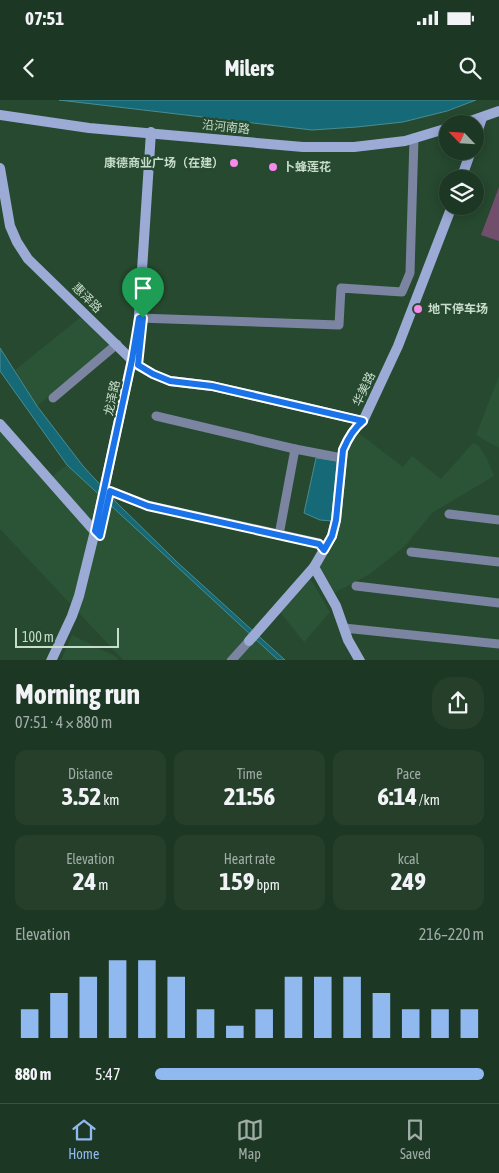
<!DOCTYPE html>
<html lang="en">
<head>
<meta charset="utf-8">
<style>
	:root { --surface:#1c3723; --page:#253f2b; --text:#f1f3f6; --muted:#a0aca6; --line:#3a5141; --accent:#90b9f0 }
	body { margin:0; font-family:"Asap Condensed","Noto Sans SC",sans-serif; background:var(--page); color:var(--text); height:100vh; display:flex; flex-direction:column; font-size:19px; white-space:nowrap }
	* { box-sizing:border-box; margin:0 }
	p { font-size:16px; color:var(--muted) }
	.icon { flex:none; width:28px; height:28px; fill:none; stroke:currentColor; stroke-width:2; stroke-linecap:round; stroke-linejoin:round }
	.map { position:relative; height:560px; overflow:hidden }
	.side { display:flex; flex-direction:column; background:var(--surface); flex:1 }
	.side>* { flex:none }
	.needle { width:32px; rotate:295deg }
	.buttons { position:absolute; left:439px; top:15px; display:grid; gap:10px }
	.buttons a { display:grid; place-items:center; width:45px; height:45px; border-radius:50%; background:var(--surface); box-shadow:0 2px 12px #0003,0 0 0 1px var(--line); font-size:25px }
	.scale { position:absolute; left:15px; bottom:12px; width:104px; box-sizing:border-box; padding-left:5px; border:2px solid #c8dccc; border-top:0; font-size:14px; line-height:18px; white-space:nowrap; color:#c8dccc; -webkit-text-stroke:4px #26492f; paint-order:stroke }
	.pin { position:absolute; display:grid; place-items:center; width:42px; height:42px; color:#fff; margin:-51px -21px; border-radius:50% 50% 50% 0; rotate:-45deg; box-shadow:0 0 5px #0007 }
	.pin .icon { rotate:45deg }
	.round { display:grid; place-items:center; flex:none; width:52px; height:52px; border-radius:20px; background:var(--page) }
	.summary { display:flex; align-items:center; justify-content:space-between; height:85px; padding:0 15px }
	h1 { font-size:28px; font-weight:700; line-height:38px }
	.figures { display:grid; grid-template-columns:repeat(3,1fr); gap:8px; height:85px; padding:5px 15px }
	.figures div { display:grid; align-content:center; border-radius:12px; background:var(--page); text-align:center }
	.figures b { font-size:25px; font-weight:700 }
	.figures small { font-size:14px; font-weight:400 }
	.figures p { font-size:14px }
	.chart { height:140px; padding:10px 15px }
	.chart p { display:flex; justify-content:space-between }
	.chart svg { width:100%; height:90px; margin-top:5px; stroke:var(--accent); stroke-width:6 }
	ul { padding:0 15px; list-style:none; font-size:16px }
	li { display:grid; grid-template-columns:80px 60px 1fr; align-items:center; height:38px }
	li i { height:12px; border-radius:6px; background:var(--accent) }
	.status { display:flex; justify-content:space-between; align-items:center; height:35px; padding:0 25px; background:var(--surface); direction:ltr }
	.status svg { height:14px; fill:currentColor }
	header { display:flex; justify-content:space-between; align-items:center; height:65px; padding:0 15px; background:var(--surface); font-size:22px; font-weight:700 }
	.dock { display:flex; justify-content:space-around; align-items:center; height:70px; border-top:1px solid var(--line); background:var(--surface); font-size:14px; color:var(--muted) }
	.dock a { display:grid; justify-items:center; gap:2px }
	.dock .on { color:var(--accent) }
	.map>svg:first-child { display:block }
	.built { fill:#2a5435 }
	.green { fill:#714f6c }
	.water { fill:#166a77; stroke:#4b8c90 }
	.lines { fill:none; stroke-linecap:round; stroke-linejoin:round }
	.street { stroke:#7b84a0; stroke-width:9 }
	.secondary { stroke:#9caad6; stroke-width:10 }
	.route-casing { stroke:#fff; stroke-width:10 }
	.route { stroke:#1a73e8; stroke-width:6 }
	.poi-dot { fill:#f788ec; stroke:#26492f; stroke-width:2 }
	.labels { text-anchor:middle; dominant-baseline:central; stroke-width:5; stroke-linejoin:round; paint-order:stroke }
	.street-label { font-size:12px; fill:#c8dccc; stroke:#26492f }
	.poi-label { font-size:12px; font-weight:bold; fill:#c8dccc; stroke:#26492f; text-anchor:start }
</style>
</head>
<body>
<div class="status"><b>07:51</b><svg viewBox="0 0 49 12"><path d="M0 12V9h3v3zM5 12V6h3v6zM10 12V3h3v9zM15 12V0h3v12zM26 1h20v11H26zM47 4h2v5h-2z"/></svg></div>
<header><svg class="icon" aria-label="back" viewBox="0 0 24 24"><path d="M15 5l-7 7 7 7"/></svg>Milers<svg class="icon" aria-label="search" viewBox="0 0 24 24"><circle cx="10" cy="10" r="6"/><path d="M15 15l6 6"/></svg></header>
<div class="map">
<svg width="499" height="561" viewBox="0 0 499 561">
	<rect width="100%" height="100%" fill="#26492f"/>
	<g class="built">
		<polygon points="81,217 110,246 97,258 37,306 15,270"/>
		<polygon points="499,276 499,348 476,335"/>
		<polygon points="0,319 51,377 67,365 278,560 123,560 0,429"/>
		<polygon points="356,331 403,367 412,356 441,379 473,343 479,346 487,359 494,376 432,413 405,446 370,474 334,493 316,467 327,451 344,359"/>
		<polygon points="310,478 330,512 304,542 280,512"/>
		<polygon points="72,535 115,556 119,560 61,560"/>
	</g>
	<polygon class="green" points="499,87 499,141 481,135"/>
	<g class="water">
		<polygon points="59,0 476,0 447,11 403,22 357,27 312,30"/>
		<polygon points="0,248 37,306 83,366 118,404 177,462 285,560 278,560 67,365 0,271"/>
		<polygon points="316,358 337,361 332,421 320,420 304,413"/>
	</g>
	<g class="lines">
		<g class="street">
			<polyline points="139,218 339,225 341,188 402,192 410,173 414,38"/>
			<polyline points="53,298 117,244"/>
			<polyline points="156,316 295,349"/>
			<polyline points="110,391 147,405 319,443 324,450"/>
			<polyline points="449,414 499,420"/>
			<polyline points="279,435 295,349 342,358"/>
			<polyline points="411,452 499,462"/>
			<polyline points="356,486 499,503"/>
			<polyline points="344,528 499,544"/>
			<polyline points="231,561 249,541"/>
		</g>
		<g class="secondary">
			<polyline points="0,15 89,28 303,47 354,47 405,41 448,28"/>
			<polyline points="462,24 499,11"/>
			<polyline points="475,39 482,18"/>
			<polyline points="0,68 10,126 17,142 28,159 137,265 153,274 170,281 212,286 363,321"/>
			<polyline points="461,79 471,51"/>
			<polyline points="0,324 97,434"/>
			<polyline points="249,541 314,467"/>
			<polyline points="51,561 72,516 79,496 96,427 138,231 151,32"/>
			<path d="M360,561l-12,-21 -12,-34 -22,-39 18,-31 4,-16 7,-70c5,-12 10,-21 20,-29l35,-75 54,-140"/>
		</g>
	</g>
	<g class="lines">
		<defs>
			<path id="route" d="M139,218h4l-5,47 15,9 17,7 42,5 151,35c-10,8 -15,17 -20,29l-7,70 -4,16 -8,14 -5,-6 -171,-38 -38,-15 -10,45 -5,-5 37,-171z"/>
		</defs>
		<use href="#route" class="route-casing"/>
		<use href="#route" class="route"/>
	</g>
	<g class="poi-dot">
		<circle cx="234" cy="63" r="5"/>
		<circle cx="273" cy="67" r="5"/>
		<circle cx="418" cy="209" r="5"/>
	</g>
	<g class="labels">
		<g class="street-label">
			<text transform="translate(226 27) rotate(6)">沿河南路</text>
			<text transform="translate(87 198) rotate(45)">惠泽路</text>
			<text transform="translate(364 289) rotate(-65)">华美路</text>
			<text transform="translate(112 298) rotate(-78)">龙泽路</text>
		</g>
		<g class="poi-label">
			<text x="224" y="63" text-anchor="end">康德商业广场（在建）</text>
			<text x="283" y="67">卜蜂莲花</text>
			<text x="428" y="209">地下停车场</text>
		</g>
	</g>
</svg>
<div class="buttons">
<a><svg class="needle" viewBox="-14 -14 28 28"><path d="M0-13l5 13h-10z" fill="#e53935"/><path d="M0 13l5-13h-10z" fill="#a0aca6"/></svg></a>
<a><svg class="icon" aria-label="layers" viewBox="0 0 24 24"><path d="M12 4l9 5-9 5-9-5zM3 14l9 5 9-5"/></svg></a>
</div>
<div class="scale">100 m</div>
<div class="pin" style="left:143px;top:218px;background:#1e9e55"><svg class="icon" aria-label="arrive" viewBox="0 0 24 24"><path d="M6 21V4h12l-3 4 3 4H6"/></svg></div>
</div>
<section class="side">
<div class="summary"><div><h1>Morning run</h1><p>07:51 · 4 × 880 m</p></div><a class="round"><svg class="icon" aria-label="share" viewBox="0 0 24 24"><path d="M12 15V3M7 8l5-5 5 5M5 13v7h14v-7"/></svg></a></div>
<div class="figures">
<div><p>Distance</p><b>3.52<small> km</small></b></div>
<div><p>Time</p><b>21:56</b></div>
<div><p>Pace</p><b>6:14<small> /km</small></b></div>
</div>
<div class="figures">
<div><p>Elevation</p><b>24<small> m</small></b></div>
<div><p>Heart rate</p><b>159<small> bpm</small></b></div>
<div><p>kcal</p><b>249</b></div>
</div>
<div class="chart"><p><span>Elevation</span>216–220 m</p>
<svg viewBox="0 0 160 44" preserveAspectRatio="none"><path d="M5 44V30M15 44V22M25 44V14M35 44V6M45 44V6M55 44V14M65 44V30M75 44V38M85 44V30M95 44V14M105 44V14M115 44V14M125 44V22M135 44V30M145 44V30M155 44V30"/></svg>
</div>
<ul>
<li><b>880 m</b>5:47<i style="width:100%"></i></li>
</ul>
</section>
<nav class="dock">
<a class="on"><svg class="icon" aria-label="home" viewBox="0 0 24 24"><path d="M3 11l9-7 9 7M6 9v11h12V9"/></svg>Home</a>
<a><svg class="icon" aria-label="map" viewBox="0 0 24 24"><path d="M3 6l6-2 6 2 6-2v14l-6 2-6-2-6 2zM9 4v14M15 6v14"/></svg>Map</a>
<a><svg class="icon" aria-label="saved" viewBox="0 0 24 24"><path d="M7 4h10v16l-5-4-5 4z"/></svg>Saved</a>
</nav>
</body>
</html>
